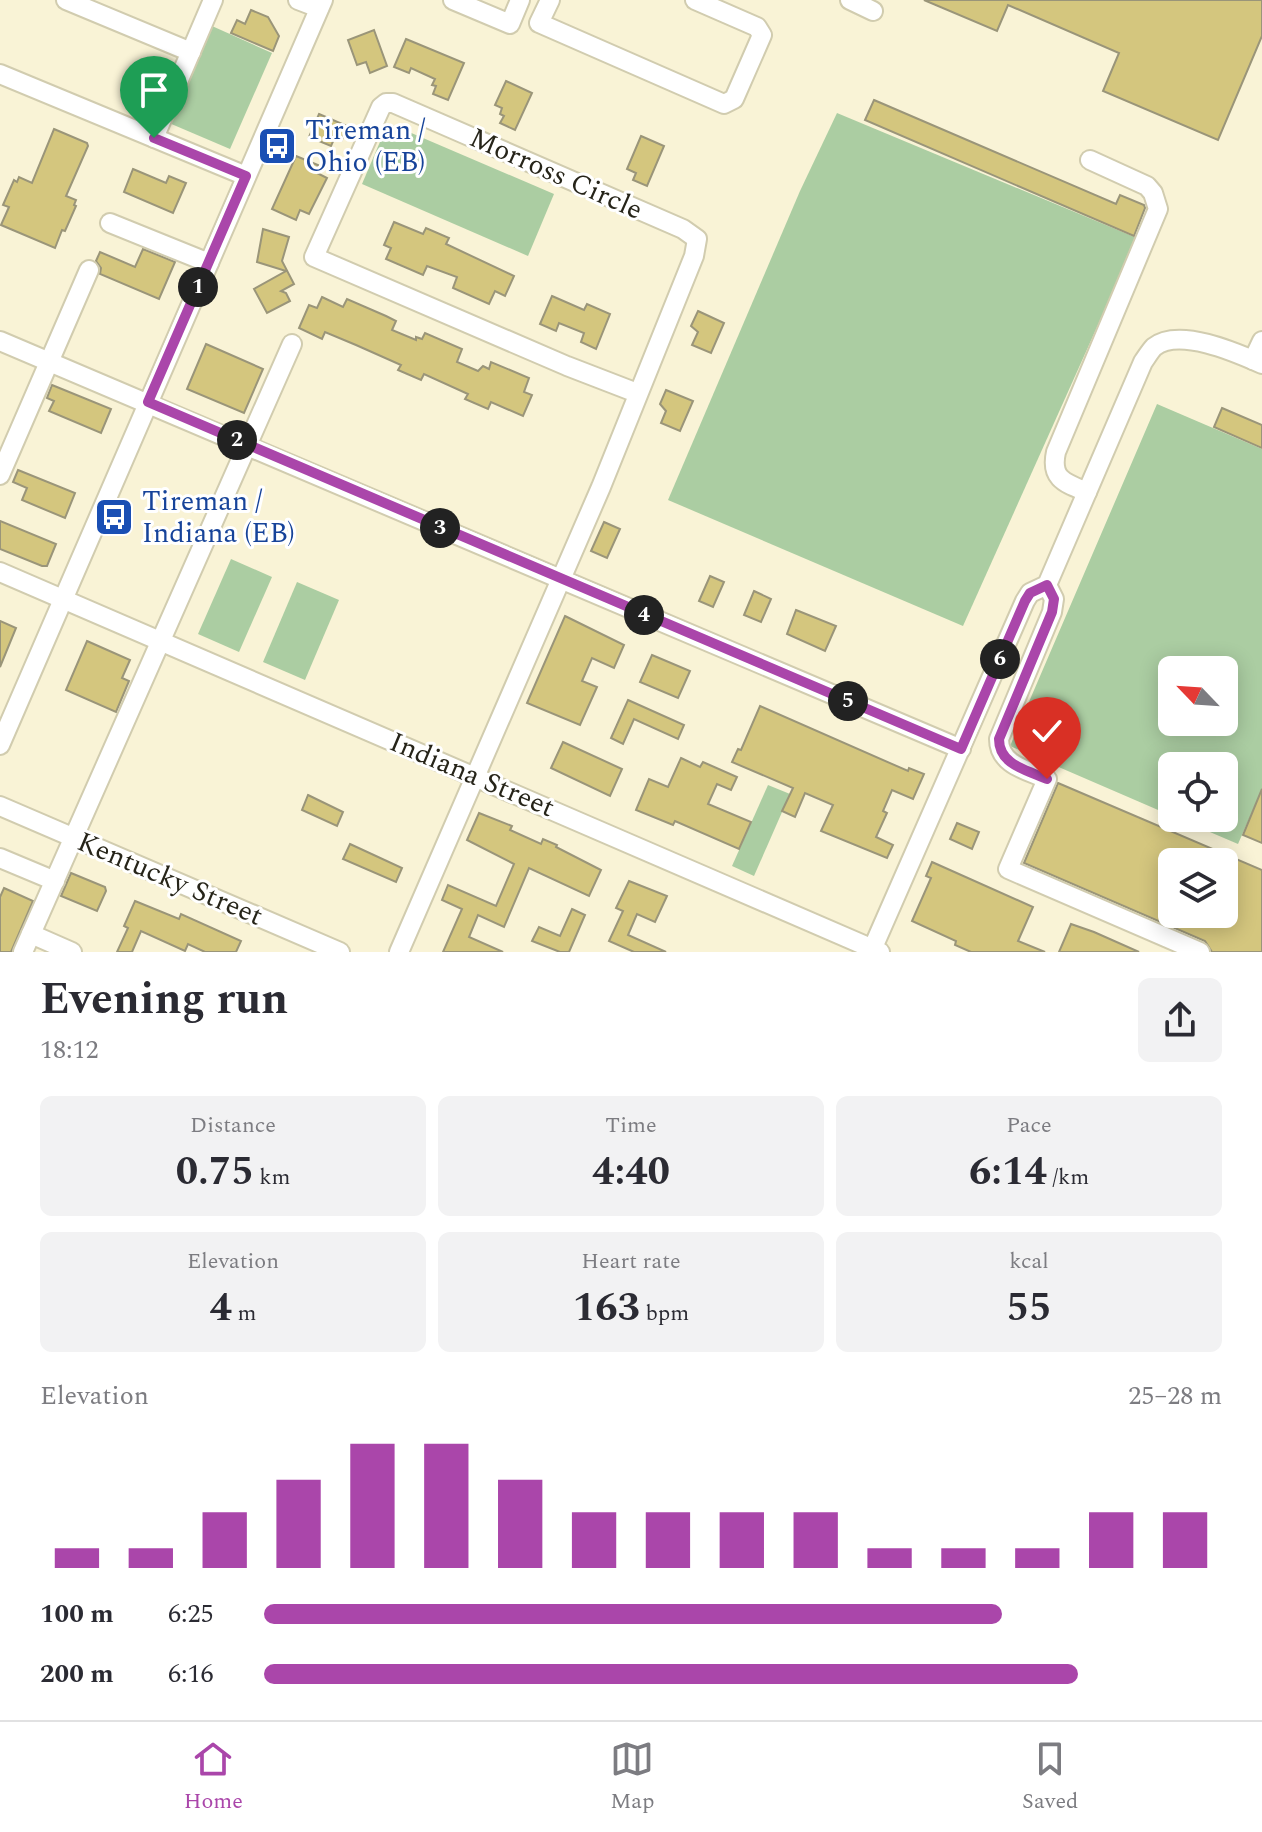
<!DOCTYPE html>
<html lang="en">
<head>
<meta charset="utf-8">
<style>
	:root { --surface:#fff; --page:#f2f2f3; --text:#2b2b33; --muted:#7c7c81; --line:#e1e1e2; --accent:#aa46aa }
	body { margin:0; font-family:Spectral,serif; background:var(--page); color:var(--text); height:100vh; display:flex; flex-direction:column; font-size:30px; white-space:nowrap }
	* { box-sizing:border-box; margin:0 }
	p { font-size:26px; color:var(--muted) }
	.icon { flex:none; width:44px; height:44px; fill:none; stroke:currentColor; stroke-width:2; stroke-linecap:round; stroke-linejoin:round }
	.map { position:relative; height:952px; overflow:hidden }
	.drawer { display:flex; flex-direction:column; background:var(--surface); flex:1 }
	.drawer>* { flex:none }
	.needle { width:52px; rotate:295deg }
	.controls { position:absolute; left:1158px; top:656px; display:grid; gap:16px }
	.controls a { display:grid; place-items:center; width:80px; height:80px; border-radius:12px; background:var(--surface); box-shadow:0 4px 20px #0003; font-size:40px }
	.pin { position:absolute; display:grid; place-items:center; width:68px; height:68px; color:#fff; margin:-82px -34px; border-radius:50% 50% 50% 0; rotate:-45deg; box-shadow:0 0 8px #0007 }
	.pin .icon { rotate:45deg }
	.km { position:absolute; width:40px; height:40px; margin:-20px; border-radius:50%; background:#222; color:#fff; font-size:22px; line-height:40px; text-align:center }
	.round { display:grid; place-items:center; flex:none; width:84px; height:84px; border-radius:12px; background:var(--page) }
	.overview { display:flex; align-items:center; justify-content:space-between; height:136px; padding:0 40px }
	h1 { font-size:44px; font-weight:700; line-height:60px }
	.metrics { display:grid; grid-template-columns:repeat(3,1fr); gap:12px; height:136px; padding:8px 40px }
	.metrics div { display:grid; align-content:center; border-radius:12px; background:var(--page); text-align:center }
	.metrics b { font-size:40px; font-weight:700 }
	.metrics small { font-size:22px; font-weight:400 }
	.metrics p { font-size:22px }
	.chart { height:224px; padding:16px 40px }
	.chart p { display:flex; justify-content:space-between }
	.chart svg { width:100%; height:144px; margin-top:8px; stroke:var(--accent); stroke-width:6 }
	ul { padding:0 40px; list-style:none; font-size:26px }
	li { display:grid; grid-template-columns:128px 96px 1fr; align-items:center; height:60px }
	li i { height:20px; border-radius:10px; background:var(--accent) }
	.tab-bar { display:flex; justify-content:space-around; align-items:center; height:112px; border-top:2px solid var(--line); background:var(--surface); font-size:22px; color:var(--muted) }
	.tab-bar a { display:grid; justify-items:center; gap:4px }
	.tab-bar .selected { color:var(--accent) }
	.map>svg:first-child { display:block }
	.green { fill:#abcda2; fill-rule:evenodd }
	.building { fill:#d4c67e; stroke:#9a9579; stroke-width:2; fill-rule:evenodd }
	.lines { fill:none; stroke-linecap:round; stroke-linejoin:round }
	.minor-casing { stroke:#d1ccaf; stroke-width:22 }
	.minor { stroke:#fff; stroke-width:18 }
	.route-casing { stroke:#fff; stroke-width:16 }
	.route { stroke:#aa46aa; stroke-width:10 }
	.labels { text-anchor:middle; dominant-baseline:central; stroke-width:6; stroke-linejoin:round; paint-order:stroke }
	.transit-label { font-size:28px; fill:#164399; stroke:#fff; text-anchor:start }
	.street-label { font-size:28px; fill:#262419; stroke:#fff }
</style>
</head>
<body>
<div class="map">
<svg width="1262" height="952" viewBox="0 0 1262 952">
	<rect width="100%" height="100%" fill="#f9f3d6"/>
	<g class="green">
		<polygon points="212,26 272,53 230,149 169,123"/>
		<polygon points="837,113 1137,238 963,626 668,500 800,191"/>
		<polygon points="388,123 554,194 528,256 362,184"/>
		<path d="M1157,404l105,45v340l-24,55 -61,-26h47v-52h-52v50l-162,-70zM1172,670h52v52h-52z"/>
		<polygon points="231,559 272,577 239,652 198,634"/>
		<polygon points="297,582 339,600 305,680 263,662"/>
		<polygon points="768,785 790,794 754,876 732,866"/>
	</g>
	<g class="building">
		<polygon points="924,0 1262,0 1262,36 1218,140 1103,91 1119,53 1008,5 997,31"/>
		<polygon points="251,10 268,17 279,36 273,51 231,33 237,20 245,24"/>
		<polygon points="374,30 387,66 370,73 366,62 357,65 348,40"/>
		<polygon points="406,39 464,63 448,100 433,94 436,86 432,85 435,79 411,68 409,73 394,67"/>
		<polygon points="506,81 532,93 515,130 500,123 504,116 500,114 502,108 495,105"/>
		<polygon points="874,100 1116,204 1120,195 1144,205 1145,208 1134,236 865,120"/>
		<polygon points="319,114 347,126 342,140 335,137 331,146 309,137"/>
		<polygon points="54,129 87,143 88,146 66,196 76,200 74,205 76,206 65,231 62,230 55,248 1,225 9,207 3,205 14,180 17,182 19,177 32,183"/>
		<polygon points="641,136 664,146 647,186 633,180 636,173 627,169"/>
		<polygon points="296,156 318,165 315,172 327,178 309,214 300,210 296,220 272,209"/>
		<polygon points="133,169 166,183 169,176 186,183 173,213 124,192"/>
		<polygon points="394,222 423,234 426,228 449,238 446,244 514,276 505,296 495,291 489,304 453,288 457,277 427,266 423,275 386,259 391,248 384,245"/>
		<polygon points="263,229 289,237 282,261 294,284 281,291 286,293 290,301 267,313 254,289 286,271 257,262"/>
		<polygon points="143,249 175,262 159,299 100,274 101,268 96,261 100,252 135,267"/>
		<polygon points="552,296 584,310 587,304 610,314 596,349 581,342 584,333 559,323 556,331 540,324"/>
		<polygon points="322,297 343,307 347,299 386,316 396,321 392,330 416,340 416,337 422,339 425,333 462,349 457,362 478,371 483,366 489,369 491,362 529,378 524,392 532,395 523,416 491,402 488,409 465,399 468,394 424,374 421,380 398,370 401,365 356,345 325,332 322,339 299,328 309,305 317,308"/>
		<polygon points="698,311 724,323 711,353 692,345 698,332 691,326"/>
		<polygon points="206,344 263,369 244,413 187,389"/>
		<polygon points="52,385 111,409 101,433 49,411 54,401 47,398"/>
		<polygon points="666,390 693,401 680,431 661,423 666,411 660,404"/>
		<polygon points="1222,408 1262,425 1262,448 1214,427"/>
		<polygon points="18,470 75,493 65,518 22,500 27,488 13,482"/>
		<polygon points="0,521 56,544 47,566 42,566 0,549"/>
		<polygon points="604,522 620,529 607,558 591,551"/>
		<polygon points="710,576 724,582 713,607 699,601"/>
		<polygon points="754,591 771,599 761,622 744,615"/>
		<polygon points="796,610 836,626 825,651 787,634"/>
		<polygon points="565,616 624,645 614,668 592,658 582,681 597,687 580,725 527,703"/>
		<polygon points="0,621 16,628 0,667"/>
		<polygon points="87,641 130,660 122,678 129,681 116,712 66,690"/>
		<polygon points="652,655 690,671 678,698 640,682"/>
		<polygon points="628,700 684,725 678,739 634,719 623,744 611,738"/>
		<polygon points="760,706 908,771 909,768 924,774 913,799 892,790 883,811 887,813 876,837 893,845 887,858 821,831 833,805 805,793 795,817 782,811 793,788 732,762 738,749 741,750"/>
		<polygon points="563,742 622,769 610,796 551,768"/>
		<polygon points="681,758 700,767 703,762 737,777 731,790 717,784 708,804 751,822 739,849 675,821 673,825 636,810 649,779 668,787"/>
		<path d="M1058,783l204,87v82h-50l-7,-11 -181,-78zM1172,862h52v52h-52z"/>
		<polygon points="1262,789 1262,843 1243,835"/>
		<polygon points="308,795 343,812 337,826 302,810"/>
		<polygon points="479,813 512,826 510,830 541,844 543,839 557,845 556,847 601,870 589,896 529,868 504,927 478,915 469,937 503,952 443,952 462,909 442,900 448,885 496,906 514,864 467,840"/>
		<polygon points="957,823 979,832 972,849 950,839"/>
		<polygon points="350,844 402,868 396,882 343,859"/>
		<polygon points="932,862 1033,907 1018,941 1045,952 971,952 955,945 956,941 912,921 931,878 926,876"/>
		<polygon points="71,873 105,887 106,891 97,911 61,896"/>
		<polygon points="629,881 667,896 655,922 637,914 628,935 666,952 634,952 609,941 623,911 616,908"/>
		<polygon points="4,888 33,901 11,952 0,952 0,897"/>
		<polygon points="135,901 179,919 181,914 241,941 236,952 205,952 188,944 185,951 141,931 132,952 117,952 128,928 124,926"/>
		<polygon points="572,909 585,915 569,952 560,952 532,941 539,927 560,936"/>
		<polygon points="1071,924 1094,932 1139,952 1059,952"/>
	</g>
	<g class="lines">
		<defs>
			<g id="minor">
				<polyline points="66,0 191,52"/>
				<polyline points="298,0 319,8"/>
				<polyline points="453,0 510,24 520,0"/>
				<polyline points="550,0 539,23 724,104 734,99 762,35 757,27 695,0"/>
				<polyline points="850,0 873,11"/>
				<polyline points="0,74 246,176"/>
				<polyline points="154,138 213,0"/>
				<polyline points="110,223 209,263"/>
				<polyline points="0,341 961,749"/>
				<polyline points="1253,360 1262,341"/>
				<polyline points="0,475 89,270"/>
				<path d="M1087,492c-22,-9 -37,-13 -31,-40l102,-243 -5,-16 -6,-7 -57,-26"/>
				<polyline points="0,572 880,952"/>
				<path d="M1047,585l7,14 -2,13 -53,127c0,26 28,31 48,40l-39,90 192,83"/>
				<polyline points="0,745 323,0"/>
				<polyline points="0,806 340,952"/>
				<polyline points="0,858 55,881"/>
				<polyline points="31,934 72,952"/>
				<polyline points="23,952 292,344"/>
				<polyline points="399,952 601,487 694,256 697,239 683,229 393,103 386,103 381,107 314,257 567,366 637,393"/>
				<path d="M871,952l154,-351 5,-8 17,-8 96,-223c3,-4 7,-11 11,-15 25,-20 83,6 108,17"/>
			</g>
		</defs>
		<use href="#minor" class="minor-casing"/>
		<use href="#minor" class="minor"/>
	</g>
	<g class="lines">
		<defs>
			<path id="route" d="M154,138l92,38 -98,226 813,347 64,-148 5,-8 17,-8 7,14 -2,13 -53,127c0,26 28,31 48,40"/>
		</defs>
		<use href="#route" class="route-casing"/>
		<use href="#route" class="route"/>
	</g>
	<defs>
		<symbol id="bus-square" viewBox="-11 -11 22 22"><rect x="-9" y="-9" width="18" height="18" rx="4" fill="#1a4fb4" stroke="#fff"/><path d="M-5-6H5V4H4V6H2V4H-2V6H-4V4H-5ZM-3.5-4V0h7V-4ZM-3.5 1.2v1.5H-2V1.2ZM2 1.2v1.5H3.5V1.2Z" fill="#fff"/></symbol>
	</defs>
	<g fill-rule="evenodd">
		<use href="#bus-square" x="255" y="124" width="44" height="44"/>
		<use href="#bus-square" x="92" y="495" width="44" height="44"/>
	</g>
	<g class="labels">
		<g class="transit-label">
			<text x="305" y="130">Tireman /<tspan x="305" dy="32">Ohio (EB)</tspan></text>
			<text x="142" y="501">Tireman /<tspan x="142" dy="32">Indiana (EB)</tspan></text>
		</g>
		<g class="street-label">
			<text transform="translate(556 174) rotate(24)">Morross Circle</text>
			<text transform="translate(472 775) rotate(23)">Indiana Street</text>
			<text transform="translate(170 879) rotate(23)">Kentucky Street</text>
		</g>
	</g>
</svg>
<div class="controls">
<a><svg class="needle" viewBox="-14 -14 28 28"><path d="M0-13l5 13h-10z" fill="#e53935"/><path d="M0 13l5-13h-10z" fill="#7c7c81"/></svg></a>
<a><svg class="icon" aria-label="locate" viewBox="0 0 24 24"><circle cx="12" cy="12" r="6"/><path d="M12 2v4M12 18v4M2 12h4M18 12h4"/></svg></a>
<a><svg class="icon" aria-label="layers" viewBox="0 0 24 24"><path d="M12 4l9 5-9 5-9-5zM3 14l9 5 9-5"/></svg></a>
</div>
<div class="pin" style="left:154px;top:138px;background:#1e9e55"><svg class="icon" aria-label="arrive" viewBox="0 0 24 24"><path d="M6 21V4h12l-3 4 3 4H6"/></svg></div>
<div class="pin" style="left:1047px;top:779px;background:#d93025"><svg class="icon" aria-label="check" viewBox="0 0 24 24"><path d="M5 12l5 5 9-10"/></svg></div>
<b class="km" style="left:198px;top:287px">1</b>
<b class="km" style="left:237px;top:440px">2</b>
<b class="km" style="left:440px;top:528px">3</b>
<b class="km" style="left:644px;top:615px">4</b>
<b class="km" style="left:848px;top:701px">5</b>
<b class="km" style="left:1000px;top:659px">6</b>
</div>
<section class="drawer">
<div class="overview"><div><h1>Evening run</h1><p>18:12</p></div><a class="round"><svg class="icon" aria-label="share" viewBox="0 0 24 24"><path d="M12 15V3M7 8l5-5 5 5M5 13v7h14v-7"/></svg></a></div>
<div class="metrics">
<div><p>Distance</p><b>0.75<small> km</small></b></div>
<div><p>Time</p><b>4:40</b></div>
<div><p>Pace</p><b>6:14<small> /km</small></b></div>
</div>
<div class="metrics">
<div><p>Elevation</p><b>4<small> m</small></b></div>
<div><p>Heart rate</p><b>163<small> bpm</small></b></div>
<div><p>kcal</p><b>55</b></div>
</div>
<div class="chart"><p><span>Elevation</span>25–28 m</p>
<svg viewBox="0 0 160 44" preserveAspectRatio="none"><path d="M5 44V38M15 44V38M25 44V27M35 44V17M45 44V6M55 44V6M65 44V17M75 44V27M85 44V27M95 44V27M105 44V27M115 44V38M125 44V38M135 44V38M145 44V27M155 44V27"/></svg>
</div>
<ul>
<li><b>100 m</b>6:25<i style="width:77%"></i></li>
<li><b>200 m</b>6:16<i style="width:85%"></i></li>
</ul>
</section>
<nav class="tab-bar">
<a class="selected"><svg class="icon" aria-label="home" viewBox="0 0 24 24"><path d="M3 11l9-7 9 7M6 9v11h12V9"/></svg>Home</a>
<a><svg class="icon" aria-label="map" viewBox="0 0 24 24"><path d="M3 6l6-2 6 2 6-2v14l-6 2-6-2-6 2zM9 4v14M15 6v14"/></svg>Map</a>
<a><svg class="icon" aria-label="saved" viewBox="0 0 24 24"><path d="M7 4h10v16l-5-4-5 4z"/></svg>Saved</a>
</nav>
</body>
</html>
